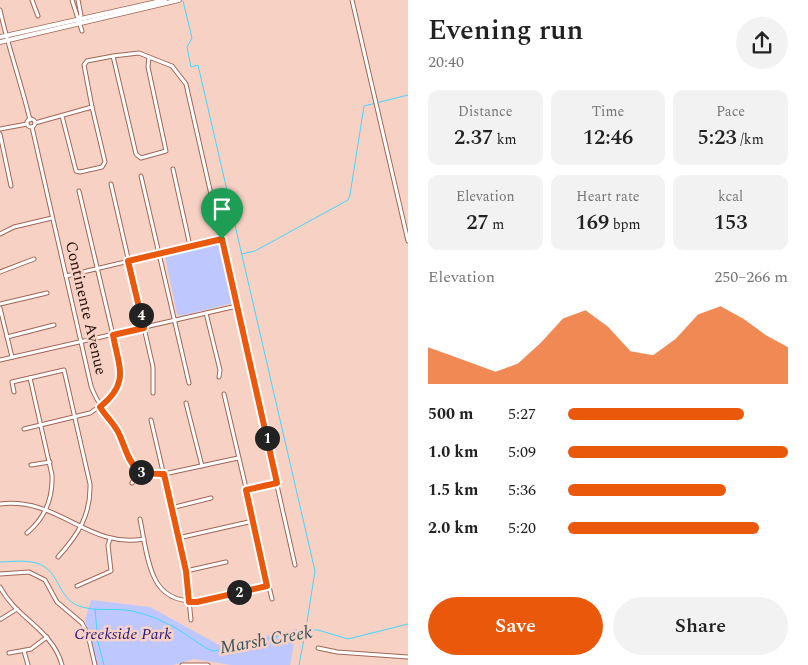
<!DOCTYPE html>
<html lang="en">
<head>
<meta charset="utf-8">
<style>
	:root { --surface:#fff; --page:#f2f2f2; --text:#222; --muted:#767676; --accent:#ea580c }
	body { margin:0; font-family:Spectral,serif; background:var(--page); color:var(--text); height:100vh; display:flex; flex-direction:column; font-size:19px; white-space:nowrap }
	* { box-sizing:border-box; margin:0 }
	p { font-size:16px; color:var(--muted) }
	.icon { flex:none; width:28px; height:28px; fill:none; stroke:currentColor; stroke-width:2; stroke-linecap:round; stroke-linejoin:round }
	.map { position:relative; flex:1; overflow:hidden }
	.panel { display:flex; flex-direction:column; background:var(--surface); width:400px }
	.panel>* { flex:none }
	.pin { position:absolute; display:grid; place-items:center; width:42px; height:42px; color:#fff; margin:-51px -21px; border-radius:50% 50% 50% 0; rotate:-45deg; box-shadow:0 0 5px #0007 }
	.pin .icon { rotate:45deg }
	.km { position:absolute; width:25px; height:25px; margin:-12px; border-radius:50%; background:#222; color:#fff; font-size:14px; line-height:25px; text-align:center }
	.round { display:grid; place-items:center; flex:none; width:52px; height:52px; border-radius:26px; background:var(--page) }
	.overview { display:flex; align-items:center; justify-content:space-between; height:85px; padding:0 20px }
	h1 { font-size:28px; font-weight:600; line-height:38px }
	.figures { display:grid; grid-template-columns:repeat(3,1fr); gap:8px; height:85px; padding:5px 20px }
	.figures div { display:grid; align-content:center; border-radius:10px; background:var(--page); text-align:center }
	.figures b { font-size:21px; font-weight:600 }
	.figures small { font-size:14px; font-weight:400 }
	.figures p { font-size:14px }
	.chart { height:140px; padding:10px 20px }
	.chart p { display:flex; justify-content:space-between }
	.chart svg { width:100%; height:90px; margin-top:5px; fill:var(--accent); opacity:.7 }
	.button { display:flex; gap:10px; margin-top:auto; padding:10px 20px }
	.button a { flex:1; height:58px; border-radius:30px; background:var(--accent); color:#fff; font-size:20px; font-weight:600; line-height:58px; text-align:center }
	.button a+a { background:var(--page); color:var(--text) }
	ul { padding:0 20px; list-style:none; font-size:16px }
	li { display:grid; grid-template-columns:80px 60px 1fr; align-items:center; height:38px }
	li i { height:12px; border-radius:6px; background:var(--accent) }
	main { display:flex; flex:1; min-height:0 }
	.map>svg:first-child { display:block }
	.green { fill:#bfc7ff }
	.lines { fill:none; stroke-linecap:round; stroke-linejoin:round }
	.stream { stroke:#42d7fc; stroke-width:1 }
	.minor-casing { stroke:#9f6755; stroke-width:5 }
	.major-casing { stroke:#9f6755; stroke-width:5.5 }
	.minor { stroke:#fff; stroke-width:3 }
	.major { stroke:#fff; stroke-width:4 }
	.route-casing { stroke:#fff; stroke-width:10 }
	.route { stroke:#ea580c; stroke-width:6 }
	.labels { text-anchor:middle; dominant-baseline:central; stroke-width:5; stroke-linejoin:round; paint-order:stroke }
	.street-label { font-size:16px; fill:#27120b; stroke:#f8d1c5 }
	.park-label { font-size:16px; font-style:italic; fill:#251679; stroke:#f8d1c5 }
	.water-label { font-size:18px; font-style:italic; fill:#35535c; stroke:#f8d1c5 }
</style>
</head>
<body>
<main>
<div class="map">
<svg width="408" height="665" viewBox="0 0 408 665">
	<rect width="100%" height="100%" fill="#f8d1c5"/>
	<g class="green">
		<polygon points="219,244 233,303 180,316 177,314 165,256"/>
		<polygon points="91,600 150,607 221,646 297,629 290,665 231,665 194,659 173,665 97,665 85,620"/>
	</g>
	<g class="lines">
		<g class="stream">
			<polyline points="183,1 192,38 187,47 191,67 198,65 315,571 307,622"/>
			<polyline points="242,254 255,251 348,200 350,195 364,106 408,95"/>
			<path d="M0,562c10,0 21,-2 31,0 30,4 24,35 48,44 19,7 41,0 61,7 18,5 36,14 51,25 8,5 14,11 23,13l90,-21h14l30,9 60,-15"/>
			<polyline points="95,609 98,642 104,665"/>
			<polyline points="299,665 304,639"/>
		</g>
		<defs>
			<g id="minor">
				<polyline points="32,0 38,16"/>
				<polyline points="72,0 82,31"/>
				<polyline points="78,0 81,15 79,19"/>
				<polyline points="352,0 408,241"/>
				<path d="M0,10c8,37 21,72 30,110"/>
				<polyline points="149,57 172,66 186,84 295,565"/>
				<polyline points="92,107 84,65 87,61 113,56 136,154 141,158 166,151 148,67 149,57 139,53 113,56"/>
				<circle cx="31" cy="123" r="4"/>
				<polyline points="35,123 92,107 105,162 102,167 80,172 76,171 62,116"/>
				<path d="M32,127l59,259c6,19 19,30 28,47 6,12 6,27 18,37 8,5 18,5 27,4l74,-16"/>
				<polyline points="0,129 27,124"/>
				<polyline points="0,134 11,186"/>
				<polyline points="173,169 190,246"/>
				<polyline points="141,176 189,383"/>
				<polyline points="111,184 153,367 153,393"/>
				<polyline points="0,234 14,227 52,218"/>
				<polyline points="0,272 34,259"/>
				<polyline points="66,276 222,239"/>
				<polyline points="0,304 47,293"/>
				<polyline points="0,308 12,357"/>
				<polyline points="206,313 220,370 219,377"/>
				<polyline points="7,337 54,325"/>
				<polyline points="0,360 237,306"/>
				<path d="M14,392l-2,-10 52,-12 26,114c1,31 -12,51 -32,73"/>
				<polyline points="224,394 272,599"/>
				<polyline points="186,403 202,466"/>
				<polyline points="151,420 186,571 191,620"/>
				<polyline points="24,429 90,413 109,400 117,392 120,382 113,335 79,191"/>
				<polyline points="31,465 50,462"/>
				<polyline points="132,483 139,471"/>
				<polyline points="246,490 277,483"/>
				<path d="M0,504c60,-7 87,45 144,35"/>
				<polyline points="171,508 211,498"/>
				<path d="M140,519c4,19 6,42 15,60 20,41 79,14 112,7"/>
				<path d="M27,533c18,-15 26,-35 25,-58l-22,-97"/>
				<polyline points="178,538 253,521"/>
				<polyline points="186,571 226,562"/>
				<polyline points="0,574 29,572 45,580 57,602 82,623 88,635 95,665"/>
				<polyline points="77,586 111,571 108,545 110,539"/>
				<path d="M0,587c16,31 53,43 62,78"/>
				<polyline points="1,619 17,609"/>
				<polyline points="318,648 337,652 408,657"/>
				<polyline points="24,651 28,665"/>
				<polyline points="9,653 31,649 47,637"/>
				<polyline points="182,665 208,665"/>
			</g>
			<g id="major">
				<polyline points="0,37 165,0"/>
				<polyline points="0,42 179,0"/>
			</g>
		</defs>
		<use href="#minor" class="minor-casing"/>
		<use href="#major" class="major-casing"/>
		<use href="#minor" class="minor"/>
		<use href="#major" class="major"/>
	</g>
	<g class="lines">
		<defs>
			<path id="route" d="M222,239l55,244 -31,7 21,96 -70,16h-8l-3,-31 -22,-97c-34,1 -33,-12 -44,-38 -4,-11 -14,-19 -20,-29 30,-24 19,-39 13,-72l31,-7 -16,-67z"/>
		</defs>
		<use href="#route" class="route-casing"/>
		<use href="#route" class="route"/>
	</g>
	<g class="labels">
		<g class="street-label">
			<text transform="translate(86 308) rotate(77)">Continente Avenue</text>
		</g>
		<g class="park-label">
			<text x="123" y="634">Creekside Park</text>
		</g>
		<g class="water-label">
			<text transform="translate(266 640) rotate(-10)">Marsh Creek</text>
		</g>
	</g>
</svg>
<div class="pin" style="left:222px;top:239px;background:#1e9e55"><svg class="icon" aria-label="arrive" viewBox="0 0 24 24"><path d="M6 21V4h12l-3 4 3 4H6"/></svg></div>
<b class="km" style="left:267px;top:438px">1</b>
<b class="km" style="left:239px;top:592px">2</b>
<b class="km" style="left:141px;top:472px">3</b>
<b class="km" style="left:141px;top:315px">4</b>
</div>
<section class="panel">
<div class="overview"><div><h1>Evening run</h1><p>20:40</p></div><a class="round"><svg class="icon" aria-label="share" viewBox="0 0 24 24"><path d="M12 15V3M7 8l5-5 5 5M5 13v7h14v-7"/></svg></a></div>
<div class="figures">
<div><p>Distance</p><b>2.37<small> km</small></b></div>
<div><p>Time</p><b>12:46</b></div>
<div><p>Pace</p><b>5:23<small> /km</small></b></div>
</div>
<div class="figures">
<div><p>Elevation</p><b>27<small> m</small></b></div>
<div><p>Heart rate</p><b>169<small> bpm</small></b></div>
<div><p>kcal</p><b>153</b></div>
</div>
<div class="chart"><p><span>Elevation</span>250–266 m</p>
<svg viewBox="0 0 160 44" preserveAspectRatio="none"><path d="M0 44V26L10 30L20 34L30 38L40 34L50 24L60 12L70 8L80 16L90 28L100 30L110 22L120 10L130 6L140 12L150 20L160 26V44z"/></svg>
</div>
<ul>
<li><b>500 m</b>5:27<i style="width:80%"></i></li>
<li><b>1.0 km</b>5:09<i style="width:100%"></i></li>
<li><b>1.5 km</b>5:36<i style="width:72%"></i></li>
<li><b>2.0 km</b>5:20<i style="width:87%"></i></li>
</ul>
<div class="button"><a>Save</a><a>Share</a></div>
</section>
</main>
</body>
</html>
